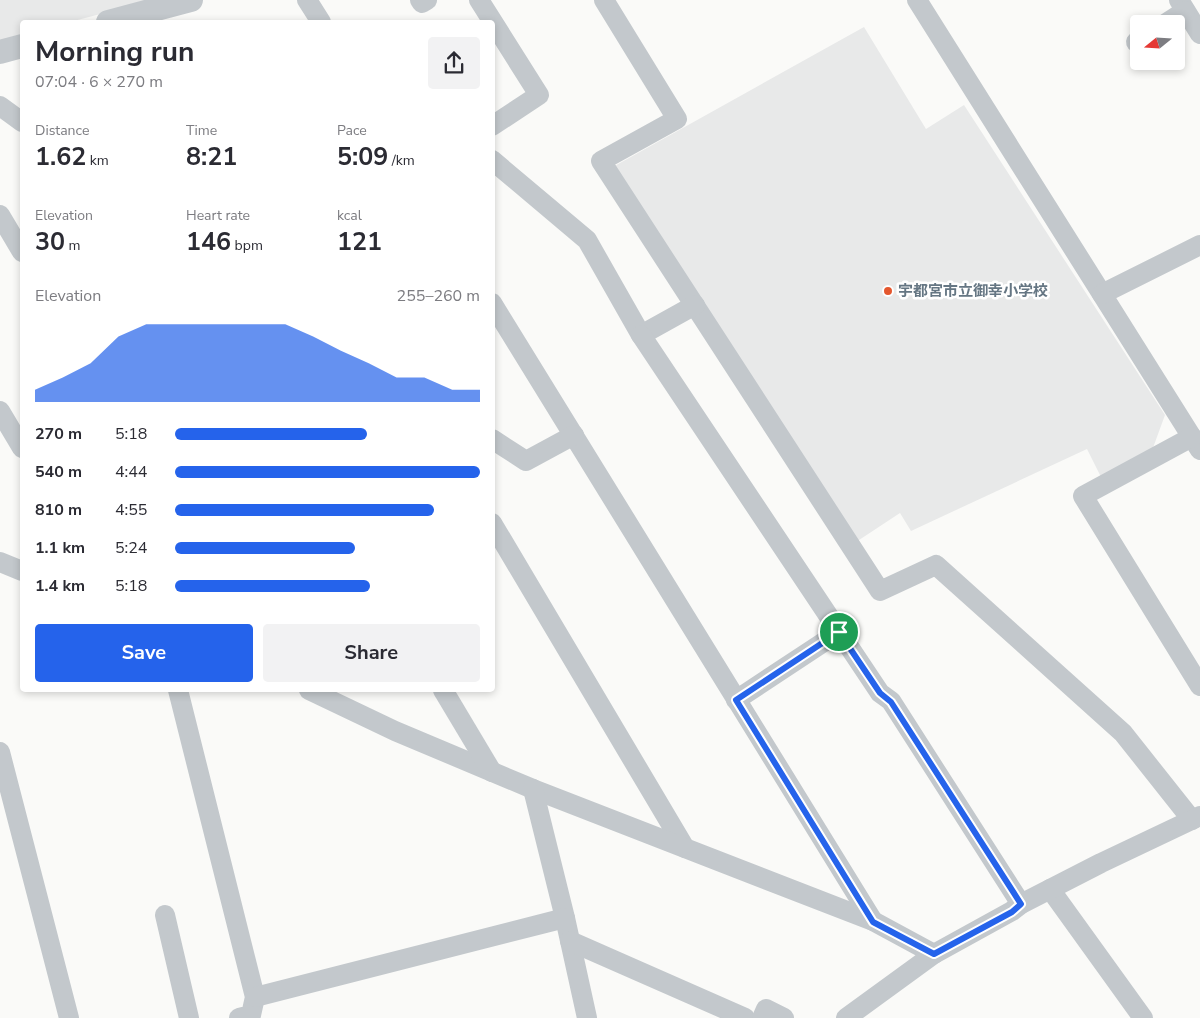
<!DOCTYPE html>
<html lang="en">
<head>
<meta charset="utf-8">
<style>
	:root { --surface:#fff; --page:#f2f2f3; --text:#2b2b33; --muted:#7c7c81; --accent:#2563eb }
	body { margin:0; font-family:"Nunito Sans","Noto Sans JP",sans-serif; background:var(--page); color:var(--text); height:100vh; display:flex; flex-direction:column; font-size:19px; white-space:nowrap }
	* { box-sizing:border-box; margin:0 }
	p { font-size:16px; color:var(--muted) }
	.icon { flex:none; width:28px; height:28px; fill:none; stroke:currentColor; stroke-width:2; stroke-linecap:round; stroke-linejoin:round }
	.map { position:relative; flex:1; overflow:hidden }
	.side { position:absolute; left:20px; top:20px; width:475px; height:672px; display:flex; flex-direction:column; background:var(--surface); border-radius:5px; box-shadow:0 2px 8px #0003 }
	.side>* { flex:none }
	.needle { width:32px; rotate:252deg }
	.controls { position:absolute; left:1130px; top:15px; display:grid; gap:10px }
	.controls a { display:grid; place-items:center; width:55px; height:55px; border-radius:5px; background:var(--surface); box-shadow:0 2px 8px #0003; font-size:25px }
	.pin { position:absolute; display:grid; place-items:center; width:42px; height:42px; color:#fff; margin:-21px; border:2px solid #fff; border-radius:50%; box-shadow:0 1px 5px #0007 }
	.round { display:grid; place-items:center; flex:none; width:52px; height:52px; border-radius:5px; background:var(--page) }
	.summary { display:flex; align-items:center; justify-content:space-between; height:85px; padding:0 15px }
	h1 { font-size:28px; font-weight:700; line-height:38px }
	.stats { display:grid; grid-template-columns:repeat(3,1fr); gap:8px; height:85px; padding:5px 15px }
	.stats div { display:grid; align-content:center }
	.stats b { font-size:25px; font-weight:700 }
	.stats small { font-size:14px; font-weight:400 }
	.stats p { font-size:14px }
	.chart { height:140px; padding:10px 15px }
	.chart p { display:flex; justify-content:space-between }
	.chart svg { width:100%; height:90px; margin-top:5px; fill:var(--accent); opacity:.7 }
	.cta { display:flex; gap:10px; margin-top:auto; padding:10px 15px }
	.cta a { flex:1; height:58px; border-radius:5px; background:var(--accent); color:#fff; font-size:20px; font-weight:700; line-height:58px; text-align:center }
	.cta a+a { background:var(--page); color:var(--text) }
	ul { padding:0 15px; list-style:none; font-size:16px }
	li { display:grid; grid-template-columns:80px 60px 1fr; align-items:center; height:38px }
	li i { height:12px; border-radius:6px; background:var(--accent) }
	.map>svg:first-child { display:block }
	.built { fill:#e8e9e9 }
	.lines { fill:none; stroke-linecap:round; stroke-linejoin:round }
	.minor { stroke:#c3c8cc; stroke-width:20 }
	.tertiary { stroke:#c3c8cc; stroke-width:24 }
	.route-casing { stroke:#fff; stroke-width:10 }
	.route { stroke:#2563eb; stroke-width:6 }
	.poi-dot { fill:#e4572e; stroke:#fff; stroke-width:2 }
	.labels { text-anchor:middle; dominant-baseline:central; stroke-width:5; stroke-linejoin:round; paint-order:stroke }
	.poi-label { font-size:15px; font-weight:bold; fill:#657683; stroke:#fff; text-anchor:start }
</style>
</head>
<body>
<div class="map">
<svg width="1200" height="1018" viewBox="0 0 1200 1018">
	<rect width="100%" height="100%" fill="#fafaf8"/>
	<g class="built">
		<polygon points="0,0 153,0 70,22 22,22 22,35 0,42"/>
		<polygon points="864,27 926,129 964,105 1165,415 1150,456 1101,477 1087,449 911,531 900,513 856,542 611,168"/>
	</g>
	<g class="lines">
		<g class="minor">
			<polyline points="307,0 321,22"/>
			<polyline points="420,0 422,3 427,0"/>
			<polyline points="479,0 539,95 492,126"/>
			<polyline points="604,0 677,119 601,161 880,591 936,565 1123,733 1192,820"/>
			<polyline points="917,0 1200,450"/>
			<polyline points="1179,0 1200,34"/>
			<polyline points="1165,24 1185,11"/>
			<polyline points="1136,42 1139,41"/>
			<polyline points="0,106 22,122"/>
			<polyline points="492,160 587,240 641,335 695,305"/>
			<polyline points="0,215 22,252"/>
			<polyline points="1102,294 1200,245"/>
			<polyline points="492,303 873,921"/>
			<polyline points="641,335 880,693 891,701 1021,904"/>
			<polyline points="0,411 22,448"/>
			<polyline points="1192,437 1083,496 1200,686"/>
			<polyline points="492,439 526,461 574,435"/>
			<polyline points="492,523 685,848"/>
			<polyline points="0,562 22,571"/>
			<polyline points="178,690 255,997 251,1015 239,1018"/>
			<polyline points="309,690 395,731 533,789 873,921 934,954"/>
			<polyline points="443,690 492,772"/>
			<polyline points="736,700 839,632"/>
			<polyline points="0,752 69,1018"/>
			<polyline points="533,789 565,918 587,1018"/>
			<polyline points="1050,889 1143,1018"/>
			<polyline points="165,915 189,1018"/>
			<polyline points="570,941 745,1018"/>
			<polyline points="255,997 565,918"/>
			<polyline points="762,1018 766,1009 784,1018"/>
			<polyline points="846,1018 934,954 1012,911 1021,904 1101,863 1200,816"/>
		</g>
		<g class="tertiary">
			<polyline points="108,22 191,0"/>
			<polyline points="0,52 22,46"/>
		</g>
	</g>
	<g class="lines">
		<defs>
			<polygon id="route" points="839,632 880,693 891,702 1021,904 1012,912 934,954 873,922 736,700"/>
		</defs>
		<use href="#route" class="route-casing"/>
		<use href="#route" class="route"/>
	</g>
	<circle class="poi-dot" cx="888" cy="291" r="5"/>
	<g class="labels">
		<g class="poi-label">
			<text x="898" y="291">宇都宮市立御幸小学校</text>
		</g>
	</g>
</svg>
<div class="controls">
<a><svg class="needle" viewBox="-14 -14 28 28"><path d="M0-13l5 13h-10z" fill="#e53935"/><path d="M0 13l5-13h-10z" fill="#7c7c81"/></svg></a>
</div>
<div class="pin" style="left:839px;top:632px;background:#1e9e55"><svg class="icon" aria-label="arrive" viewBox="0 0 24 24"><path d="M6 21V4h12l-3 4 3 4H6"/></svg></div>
<section class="side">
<div class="summary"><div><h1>Morning run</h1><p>07:04 · 6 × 270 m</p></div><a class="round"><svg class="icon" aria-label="share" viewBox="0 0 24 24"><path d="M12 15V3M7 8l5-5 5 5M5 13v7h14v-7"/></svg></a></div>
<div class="stats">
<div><p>Distance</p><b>1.62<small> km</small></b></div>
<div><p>Time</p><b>8:21</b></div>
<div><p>Pace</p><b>5:09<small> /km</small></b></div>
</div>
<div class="stats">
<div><p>Elevation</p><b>30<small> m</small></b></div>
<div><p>Heart rate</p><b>146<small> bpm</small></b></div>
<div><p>kcal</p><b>121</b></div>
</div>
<div class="chart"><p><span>Elevation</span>255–260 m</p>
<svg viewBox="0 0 160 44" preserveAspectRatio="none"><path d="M0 44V38L10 32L20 25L30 12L40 6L50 6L60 6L70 6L80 6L90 6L100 12L110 19L120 25L130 32L140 32L150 38L160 38V44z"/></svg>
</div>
<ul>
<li><b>270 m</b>5:18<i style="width:63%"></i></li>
<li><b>540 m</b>4:44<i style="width:100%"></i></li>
<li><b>810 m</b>4:55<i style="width:85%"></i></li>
<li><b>1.1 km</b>5:24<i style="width:59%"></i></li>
<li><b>1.4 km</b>5:18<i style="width:64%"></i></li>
</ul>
<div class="cta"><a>Save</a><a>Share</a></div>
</section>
</div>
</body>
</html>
